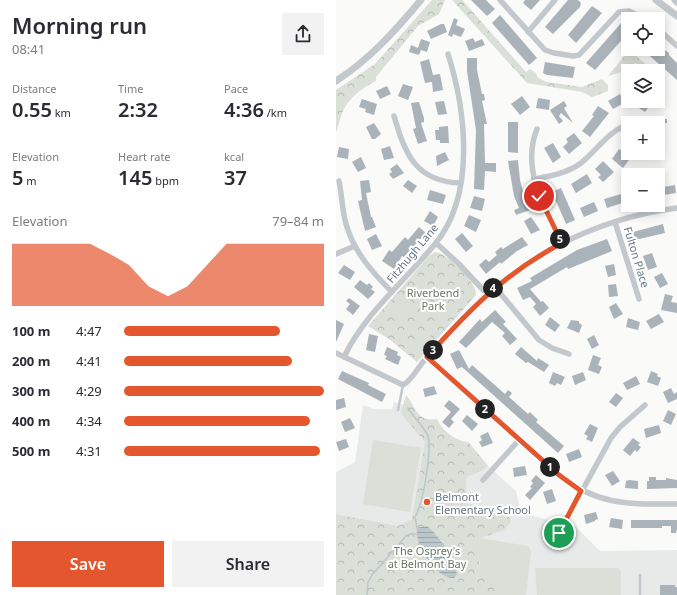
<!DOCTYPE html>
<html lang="en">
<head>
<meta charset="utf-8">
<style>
	:root { --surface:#fff; --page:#f2f2f3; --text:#2b2b33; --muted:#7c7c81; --accent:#e4572e }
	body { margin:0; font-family:"Noto Sans",sans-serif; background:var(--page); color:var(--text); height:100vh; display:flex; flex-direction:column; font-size:15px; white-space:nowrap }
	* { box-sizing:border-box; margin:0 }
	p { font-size:13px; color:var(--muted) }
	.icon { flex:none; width:22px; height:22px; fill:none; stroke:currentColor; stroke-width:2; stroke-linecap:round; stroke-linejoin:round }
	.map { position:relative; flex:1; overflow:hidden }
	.side { display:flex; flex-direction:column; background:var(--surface); width:336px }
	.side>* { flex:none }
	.buttons { position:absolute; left:285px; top:12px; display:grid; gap:8px }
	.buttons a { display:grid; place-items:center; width:44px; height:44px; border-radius:0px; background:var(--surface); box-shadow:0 2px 10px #0003; font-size:20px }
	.pin { position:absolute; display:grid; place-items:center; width:34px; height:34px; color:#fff; margin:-17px; border:2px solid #fff; border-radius:50%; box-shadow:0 1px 4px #0007 }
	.km { position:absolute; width:20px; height:20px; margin:-10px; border-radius:50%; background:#222; color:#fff; font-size:11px; line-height:20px; text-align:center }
	.round { display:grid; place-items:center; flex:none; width:42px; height:42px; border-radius:0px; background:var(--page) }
	.headline { display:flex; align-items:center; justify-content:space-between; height:68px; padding:0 12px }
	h1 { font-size:22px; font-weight:600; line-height:30px }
	.metrics { display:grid; grid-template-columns:repeat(3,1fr); gap:6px; height:68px; padding:4px 12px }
	.metrics div { display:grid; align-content:center }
	.metrics b { font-size:20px; font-weight:600 }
	.metrics small { font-size:11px; font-weight:400 }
	.metrics p { font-size:11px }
	.chart { height:112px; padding:8px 12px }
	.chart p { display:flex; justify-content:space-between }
	.chart svg { width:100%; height:72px; margin-top:4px; fill:var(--accent); opacity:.7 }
	.cta { display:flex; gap:8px; margin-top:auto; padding:8px 12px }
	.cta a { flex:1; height:46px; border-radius:0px; background:var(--accent); color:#fff; font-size:16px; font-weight:600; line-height:46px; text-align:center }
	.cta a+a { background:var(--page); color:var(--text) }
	ul { padding:0 12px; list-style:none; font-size:13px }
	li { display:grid; grid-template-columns:64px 48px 1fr; align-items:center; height:30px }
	li i { height:10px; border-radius:5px; background:var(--accent) }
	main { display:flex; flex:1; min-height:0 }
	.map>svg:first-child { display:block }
	.built { fill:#e8e9e9 }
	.forest { fill:url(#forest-crowns) }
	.pitch { fill:#dadfd7 }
	.water { fill:url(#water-rules) }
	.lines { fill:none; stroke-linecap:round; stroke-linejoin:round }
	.stream { stroke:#bbc7cb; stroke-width:1.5 }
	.building { fill:#aab3b9 }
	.service { stroke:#c3c8cc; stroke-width:2.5 }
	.minor { stroke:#c3c8cc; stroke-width:5.5 }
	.tertiary { stroke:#c3c8cc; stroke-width:7 }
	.route-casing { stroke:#fff; stroke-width:8 }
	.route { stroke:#e4572e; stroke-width:5 }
	.poi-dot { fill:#e4572e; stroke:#fff; stroke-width:1.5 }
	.labels { text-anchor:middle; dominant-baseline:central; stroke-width:4; stroke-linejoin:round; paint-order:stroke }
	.street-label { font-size:11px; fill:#657683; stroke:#fff }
	.park-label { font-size:11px; fill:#687a64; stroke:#fff }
	.poi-label { font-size:11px; fill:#657683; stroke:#fff; text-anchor:start }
</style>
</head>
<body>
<main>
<section class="side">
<div class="headline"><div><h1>Morning run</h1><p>08:41</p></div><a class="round"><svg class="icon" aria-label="share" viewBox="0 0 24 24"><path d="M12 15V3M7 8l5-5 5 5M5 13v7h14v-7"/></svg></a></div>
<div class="metrics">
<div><p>Distance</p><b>0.55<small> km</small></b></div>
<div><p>Time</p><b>2:32</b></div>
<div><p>Pace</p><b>4:36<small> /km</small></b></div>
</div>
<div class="metrics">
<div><p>Elevation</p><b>5<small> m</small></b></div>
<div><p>Heart rate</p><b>145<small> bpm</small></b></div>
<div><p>kcal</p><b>37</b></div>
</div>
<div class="chart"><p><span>Elevation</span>79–84 m</p>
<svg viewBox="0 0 160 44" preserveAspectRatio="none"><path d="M0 44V6L10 6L20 6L30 6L40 6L50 12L60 19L70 32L80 38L90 32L100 19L110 6L120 6L130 6L140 6L150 6L160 6V44z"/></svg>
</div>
<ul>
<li><b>100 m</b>4:47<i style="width:78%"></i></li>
<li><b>200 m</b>4:41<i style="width:84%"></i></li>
<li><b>300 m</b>4:29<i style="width:100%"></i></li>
<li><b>400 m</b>4:34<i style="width:93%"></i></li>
<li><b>500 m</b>4:31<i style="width:98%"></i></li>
</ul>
<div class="cta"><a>Save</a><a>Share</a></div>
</section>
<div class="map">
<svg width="341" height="595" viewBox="0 0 341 595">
	<defs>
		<pattern id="forest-crowns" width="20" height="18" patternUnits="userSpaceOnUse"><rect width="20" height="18" fill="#dadfd7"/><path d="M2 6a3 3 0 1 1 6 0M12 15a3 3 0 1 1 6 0" fill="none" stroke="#b4b9b4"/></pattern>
		<pattern id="water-rules" width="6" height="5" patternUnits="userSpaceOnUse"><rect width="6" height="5" fill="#bbc7cb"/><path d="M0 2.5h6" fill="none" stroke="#9ca6aa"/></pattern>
	</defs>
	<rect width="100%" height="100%" fill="#fafaf8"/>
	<polygon class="built" points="58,402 69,405 100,437 133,442 152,466 180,491 185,512 222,523 225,517 235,522 264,551 341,550 341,595 134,595 87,514 62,526 0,514 0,472 19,462 27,405 38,409 56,409"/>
	<g class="forest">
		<path d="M96,0h13l-6,14 -21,12 -42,51v4c-12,6 -27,16 -33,30 -3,6 -4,15 -7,21v-42l39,-26z"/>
		<polygon points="116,0 126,0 190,72 194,69 200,73 202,78 211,82 246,87 266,79 272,85 272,91 256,97 246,92 191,83"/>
		<polygon points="293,50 318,71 309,71 299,63 289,71 272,76"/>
		<path d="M99,252c11,0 43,31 41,43l-59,67 -28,-23 -21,-13 61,-70z"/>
		<path d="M70,395c11,13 10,27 31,24 6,13 18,21 32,24l19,23 -13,8 -7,2 -2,3v24l27,9 10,-2v4l7,4 1,4 -7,8 -26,9 1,25 20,27 8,4h-171v-81l62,12 14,-7 13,-77 -23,-27v-6z"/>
	</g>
	<g class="pitch">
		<polygon points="72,298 81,306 68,321 59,313"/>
		<polygon points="88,330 95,336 82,352 75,346"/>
		<polygon points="37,440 85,448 74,512 27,504"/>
		<path d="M142,538l50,8 3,5 -5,44c-6,0 -14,0 -19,0 -25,-7 -30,-35 -29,-57z"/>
		<polygon points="199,568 282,568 285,572 285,595 201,595"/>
	</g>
	<path class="water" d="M90,526c11,5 29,36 31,48l-3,4c-17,2 -40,-34 -37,-49l3,-2z"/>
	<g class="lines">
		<g class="stream">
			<path d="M72,408c6,10 15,17 20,28 4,12 -5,70 -13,81l2,11"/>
			<polyline points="31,595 32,582 36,575 70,536 74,534 80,534"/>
		</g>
	</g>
	<g class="building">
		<polygon points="135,0 150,0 159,9 151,16"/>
		<polygon points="189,0 204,0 195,10 187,3"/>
		<polygon points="232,0 242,0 245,3 244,7 217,34 209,27"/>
		<polygon points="256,6 266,13 240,43 232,35"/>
		<polygon points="164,15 201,58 193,65 156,23"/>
		<polygon points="118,18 122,20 120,25 129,29 125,37 117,34 116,37 112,35"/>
		<polygon points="286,22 292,27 292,33 259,70 250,63"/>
		<polygon points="105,24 108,24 111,32 95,39 91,31"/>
		<polygon points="137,38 139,42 146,39 149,45 133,51 129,41"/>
		<polygon points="85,39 94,42 91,52 85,50 83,55 73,52 75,45 82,48"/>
		<polygon points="322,45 333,53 333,55 341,63 341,80 306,49 322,49"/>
		<polygon points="131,58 141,58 141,70 146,94 148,94 149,100 146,101 151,124 148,124 149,163 160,163 160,172 149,171 148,190 138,189 140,130 131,71"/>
		<polygon points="93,59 97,75 104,74 107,90 97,92 96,82 89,83 84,62"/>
		<polygon points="209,62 239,67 237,78 211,75 207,73"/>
		<polygon points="67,84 77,87 72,100 62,96"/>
		<polygon points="51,86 55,94 44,99 40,91"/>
		<polygon points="284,94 288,103 277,109 272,101"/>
		<polygon points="186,96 194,107 184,115 175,104"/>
		<polygon points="202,98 214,100 213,110 200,108"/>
		<polygon points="26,99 41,104 38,115 29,112 30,109 23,107"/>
		<polygon points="108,101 111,114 102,115 99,102"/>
		<polygon points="228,101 231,106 228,108 237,123 225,113 223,116 227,121 223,124 214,110"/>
		<polygon points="301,101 310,101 315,104 309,112 298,105"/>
		<polygon points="83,102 88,118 88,122 85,123 91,141 82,144 77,129 80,128 75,103"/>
		<polygon points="262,106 273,113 254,137 246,131 258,116 256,115"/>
		<polygon points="310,118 331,119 331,123 310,123"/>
		<polygon points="172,122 182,122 182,153 172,152"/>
		<polygon points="38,123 45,134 39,139 36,139 30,127"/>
		<polygon points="112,126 113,143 104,143 104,140 100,140 99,130 103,130 103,127"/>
		<polygon points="238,133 246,143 233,154 227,147 232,142 230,139"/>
		<polygon points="217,143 225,157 217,163 208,148"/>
		<polygon points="54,146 58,158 48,160 45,149"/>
		<polygon points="3,147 13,149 12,159 1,157"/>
		<polygon points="283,149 288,153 298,153 287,168 276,159"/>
		<polygon points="109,152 113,160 101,166 100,156"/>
		<polygon points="25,157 30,168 22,172 16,162"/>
		<polygon points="182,160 184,180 189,199 194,210 180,215 178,210 183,208 178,196 172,161"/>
		<polygon points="267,161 278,172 267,182 262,177 265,175 259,169"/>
		<polygon points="61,164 68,173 57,179 53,174 56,172 54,169"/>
		<polygon points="251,174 256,183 240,193 235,184"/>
		<polygon points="33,180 35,192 30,193 35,217 36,217 40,227 29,231 22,201 26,200 24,181"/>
		<polygon points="72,180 81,186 76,193 67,186"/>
		<polygon points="339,185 340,193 328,195 327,187"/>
		<polygon points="225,188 239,220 230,224 216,192"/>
		<polygon points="94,190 110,195 107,204 91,200"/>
		<polygon points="292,192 292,201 271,208 268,199"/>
		<polygon points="138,196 149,199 146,211 134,208"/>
		<polygon points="258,202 262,211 248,217 244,208"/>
		<polygon points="94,211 102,217 97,226 88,221"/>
		<polygon points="133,215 145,220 140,232 128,226"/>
		<polygon points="195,217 204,230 195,234 188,221"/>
		<polygon points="327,224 329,233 299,240 297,232"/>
		<polygon points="83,227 90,233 68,257 66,256 58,269 46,261 53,250 56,252 69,237 72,240"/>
		<polygon points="126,233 137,246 130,252 119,239"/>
		<polygon points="40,234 46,246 36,250 31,239"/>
		<polygon points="186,237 192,245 181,251 165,264 164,262 150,274 143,265 150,259 153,262 161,255 159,252 165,247 167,249"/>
		<polygon points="271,239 276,251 232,269 231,267 194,289 205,302 207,301 213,308 204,316 197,307 200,304 194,297 187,300 181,288 196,281 194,278 241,250"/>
		<polygon points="316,253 321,267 312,270 307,256"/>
		<polygon points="278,264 280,275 272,277 269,266"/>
		<polygon points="8,265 19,272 14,280 2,273"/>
		<polygon points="326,273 332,284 324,288 318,277"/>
		<polygon points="24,280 31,285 33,283 37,287 35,289 39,292 32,299 18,287"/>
		<polygon points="280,284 282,296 273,297 272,285"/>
		<polygon points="329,294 337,296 335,302 341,303 341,313 325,310"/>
		<polygon points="13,298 24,306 17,315 10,309 14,304 10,301"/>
		<polygon points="280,303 287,314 278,319 273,307"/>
		<polygon points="159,310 170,322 167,324 181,339 174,345 166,336 169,333 156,322 130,348 123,342 144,319 146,322"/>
		<polygon points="323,314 328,322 315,329 310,321"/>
		<polygon points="214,317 224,325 219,332 209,325"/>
		<polygon points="292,318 304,322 302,330 290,327"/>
		<polygon points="0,320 8,324 0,342"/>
		<polygon points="235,320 243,321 243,323 246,325 243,333 231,328"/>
		<polygon points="33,334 42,336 39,352 30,350"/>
		<polygon points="258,335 263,345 256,349 251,339"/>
		<polygon points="51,347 62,352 61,355 65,357 62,365 49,359 51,356 48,355"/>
		<polygon points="185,347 201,361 202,358 213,365 208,372 192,362 190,363 179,354"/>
		<polygon points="123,350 133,369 136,365 169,394 172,390 176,393 173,397 192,414 194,412 202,420 200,422 228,446 222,453 126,367 121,369 114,354"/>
		<polygon points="257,355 265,358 262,365 266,367 263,374 252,370"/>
		<polygon points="6,371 33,383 32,385 50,394 46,402 2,379"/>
		<polygon points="315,371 322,374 321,376 325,378 322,386 311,382"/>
		<polygon points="217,372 229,377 225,385 221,383 219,386 213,383"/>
		<polygon points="247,372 250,380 239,385 236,376"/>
		<polygon points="300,376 304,384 291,390 287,383"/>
		<polygon points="98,386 101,394 89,397 87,389"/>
		<polygon points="335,388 338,394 341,392 341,399 332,403 327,392"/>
		<polygon points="280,393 287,398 280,407 273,402"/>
		<polygon points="8,398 10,407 0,410 0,400"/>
		<polygon points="113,400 124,409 115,419 118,422 113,428 106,422 115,412 108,406"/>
		<polygon points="332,410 340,414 335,425 327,421"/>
		<polygon points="131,415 142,424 136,431 126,421"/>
		<polygon points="14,418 19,428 9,432 5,422"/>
		<polygon points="254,424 262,428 256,442 250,439 252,436 248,434"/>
		<polygon points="323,425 325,433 310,438 308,429"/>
		<polygon points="152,432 157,443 146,447 143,442 146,440 144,436"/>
		<polygon points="297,438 304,443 302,445 305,447 301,452 299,450 294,456 287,450"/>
		<polygon points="10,439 13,447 3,451 0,442"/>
		<polygon points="243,449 246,457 233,462 230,454"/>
		<polygon points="189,466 191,475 178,477 177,468"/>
		<polygon points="277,471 284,481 276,486 269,475"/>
		<polygon points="200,475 209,483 194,500 189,495 196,488 194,487 197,483 195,481"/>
		<polygon points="313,477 320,477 320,480 330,480 330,478 341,480 341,488 311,489 311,481 313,481"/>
		<polygon points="293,480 302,481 302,489 289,488 290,481"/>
		<polygon points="216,489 220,501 211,504 207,492"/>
		<polygon points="260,512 262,519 259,520 259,521 250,524 248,515"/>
		<polygon points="275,518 287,520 286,529 273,527"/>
		<polygon points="295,520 341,520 341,529 340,533 335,533 335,526 326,526 326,528 295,528"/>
		<polygon points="324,585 339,585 339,587 341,587 341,595 324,595"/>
	</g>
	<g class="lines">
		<g class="service">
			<polyline points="62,410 67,385"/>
			<polyline points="304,575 304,595"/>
		</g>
		<g class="minor">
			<polyline points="164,0 209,50 218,53 237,56 243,55 283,12 293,11 309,19"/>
			<polyline points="322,29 341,46"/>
			<polyline points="192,32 219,0"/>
			<path d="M58,116c11,38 22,66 67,67"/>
			<path d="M201,129c-16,39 7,80 25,114"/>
			<path d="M198,179c16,-3 34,-6 47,-16 16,-13 26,-30 45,-38"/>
			<path d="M3,181c3,14 3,29 7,43 8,28 26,48 46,68"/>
			<polyline points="279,222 303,299"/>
			<polyline points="100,243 122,263 151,294"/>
			<polyline points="0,254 19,246"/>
			<polyline points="159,287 203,340 216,348 233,354"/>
			<path d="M0,353l67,32c8,-4 14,-16 20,-23 11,-13 23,-26 34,-39 58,-63 135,-104 220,-115"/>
			<path d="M8,357c21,-44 61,-76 91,-113 41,-49 31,-133 13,-190"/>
			<path d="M91,357l132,118c39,31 71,29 118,29"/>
			<polyline points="147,480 183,440"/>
			<polyline points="223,533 275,438 284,427 309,405"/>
		</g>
		<g class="tertiary">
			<polyline points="320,0 341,16"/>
			<polyline points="339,0 341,2"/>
			<path d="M0,81c34,-22 59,-50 85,-81"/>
		</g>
	</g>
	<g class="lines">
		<defs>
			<path id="route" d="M203,196l23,47c-57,30 -93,67 -135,114l132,118 22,16 -22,42"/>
		</defs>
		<use href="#route" class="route-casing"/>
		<use href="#route" class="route"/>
	</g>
	<circle class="poi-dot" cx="91" cy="502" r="4"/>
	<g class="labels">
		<g class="street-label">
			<text transform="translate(76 253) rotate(-50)">Fitzhugh Lane</text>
			<text transform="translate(301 257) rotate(73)">Fulton Place</text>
		</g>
		<g class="park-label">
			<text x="97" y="292">Riverbend<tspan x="97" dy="13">Park</tspan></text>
			<text x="91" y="550">The Osprey's<tspan x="91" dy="13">at Belmont Bay</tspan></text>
		</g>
		<g class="poi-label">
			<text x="99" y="496">Belmont<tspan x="99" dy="13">Elementary School</tspan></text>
		</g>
	</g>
</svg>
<div class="buttons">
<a><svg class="icon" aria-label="locate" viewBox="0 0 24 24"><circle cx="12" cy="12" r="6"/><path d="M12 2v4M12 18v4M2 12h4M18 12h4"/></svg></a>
<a><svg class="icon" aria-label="layers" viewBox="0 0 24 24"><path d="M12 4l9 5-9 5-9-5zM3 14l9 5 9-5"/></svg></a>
<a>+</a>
<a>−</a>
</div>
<div class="pin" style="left:223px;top:533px;background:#1e9e55"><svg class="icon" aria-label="arrive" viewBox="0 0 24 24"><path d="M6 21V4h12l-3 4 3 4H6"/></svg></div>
<div class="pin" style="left:203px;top:196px;background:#d93025"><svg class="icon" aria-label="check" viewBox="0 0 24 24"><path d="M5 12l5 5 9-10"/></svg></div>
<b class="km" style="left:214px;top:467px">1</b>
<b class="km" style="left:149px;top:409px">2</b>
<b class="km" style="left:97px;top:350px">3</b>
<b class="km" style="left:157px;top:288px">4</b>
<b class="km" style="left:224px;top:239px">5</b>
</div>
</main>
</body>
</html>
